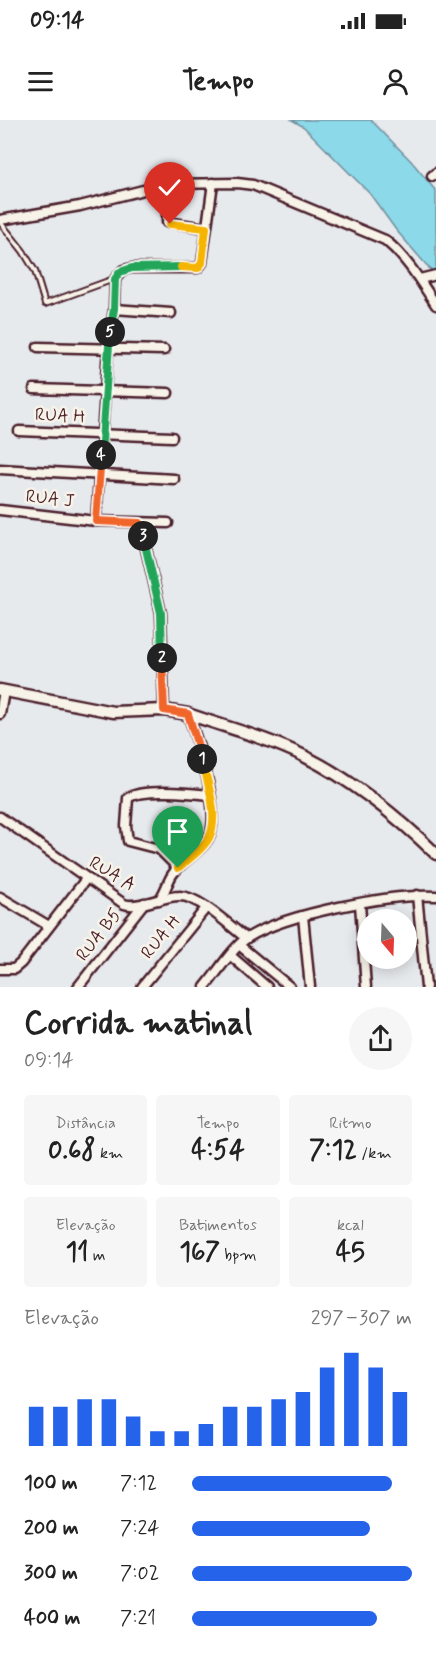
<!DOCTYPE html>
<html lang="pt">
<head>
<meta charset="utf-8">
<style>
	:root { --surface:#fff; --page:#f6f6f6; --text:#222; --muted:#767676; --accent:#2563eb }
	body { margin:0; font-family:Mynerve,sans-serif; background:var(--page); color:var(--text); height:100vh; display:flex; flex-direction:column; font-size:22px; white-space:nowrap }
	* { box-sizing:border-box; margin:0 }
	p { font-size:20px; color:var(--muted) }
	.icon { flex:none; width:33px; height:33px; fill:none; stroke:currentColor; stroke-width:2; stroke-linecap:round; stroke-linejoin:round }
	.map { position:relative; height:867px; overflow:hidden }
	.side { display:flex; flex-direction:column; background:var(--surface); flex:1 }
	.side>* { flex:none }
	.needle { width:39px; rotate:161deg }
	.controls { position:absolute; left:357px; top:789px; display:grid; gap:12px }
	.controls a { display:grid; place-items:center; width:60px; height:60px; border-radius:50%; background:var(--surface); box-shadow:0 3px 15px #0003; font-size:30px }
	.pin { position:absolute; display:grid; place-items:center; width:51px; height:51px; color:#fff; margin:-62px -26px; border-radius:50% 50% 50% 0; rotate:-45deg; box-shadow:0 0 6px #0007 }
	.pin .icon { rotate:45deg }
	.km { position:absolute; width:30px; height:30px; margin:-15px; border-radius:50%; background:#222; color:#fff; font-size:16px; line-height:30px; text-align:center }
	.round { display:grid; place-items:center; flex:none; width:63px; height:63px; border-radius:32px; background:var(--page) }
	.head { display:flex; align-items:center; justify-content:space-between; height:102px; padding:0 24px }
	h1 { font-size:33px; font-weight:700; line-height:45px }
	.metrics { display:grid; grid-template-columns:repeat(3,1fr); gap:9px; height:102px; padding:6px 24px }
	.metrics div { display:grid; align-content:center; border-radius:6px; background:var(--page); text-align:center }
	.metrics b { font-size:26px; font-weight:700 }
	.metrics small { font-size:16px; font-weight:400 }
	.metrics p { font-size:16px }
	.chart { height:168px; padding:12px 24px }
	.chart p { display:flex; justify-content:space-between }
	.chart svg { width:100%; height:108px; margin-top:6px; stroke:var(--accent); stroke-width:6 }
	ul { padding:0 24px; list-style:none; font-size:20px }
	li { display:grid; grid-template-columns:96px 72px 1fr; align-items:center; height:45px }
	li i { height:15px; border-radius:8px; background:var(--accent) }
	.status { display:flex; justify-content:space-between; align-items:center; height:42px; padding:0 30px; background:var(--surface); direction:ltr }
	.status svg { height:16px; fill:currentColor }
	header { display:flex; justify-content:space-between; align-items:center; height:78px; padding:0 24px; background:var(--surface); font-size:27px; font-weight:700 }
	.map>svg:first-child { display:block }
	.water { fill:#8bd9e9; stroke:#718f9d; stroke-width:1.5 }
	.lines { fill:none; stroke-linecap:round; stroke-linejoin:round }
	.lane-casing { stroke:#4a1f2b; stroke-width:8 }
	.street-casing { stroke:#4a1f2b; stroke-width:13 }
	.secondary-casing { stroke:#4a1f2b; stroke-width:15 }
	.lane { stroke:#f7f3e8; stroke-width:4 }
	.street { stroke:#f7f3e8; stroke-width:8 }
	.secondary { stroke:#f7f3e8; stroke-width:10 }
	.split-1-casing { stroke:#fff; stroke-width:12 }
	.split-2-casing { stroke:#fff; stroke-width:12 }
	.split-3-casing { stroke:#fff; stroke-width:12 }
	.split-4-casing { stroke:#fff; stroke-width:12 }
	.split-5-casing { stroke:#fff; stroke-width:12 }
	.split-6-casing { stroke:#fff; stroke-width:12 }
	.split-7-casing { stroke:#fff; stroke-width:12 }
	.split-1 { stroke:#f5b400; stroke-width:8 }
	.split-2 { stroke:#f0652b; stroke-width:8 }
	.split-3 { stroke:#22a559; stroke-width:8 }
	.split-4 { stroke:#f0652b; stroke-width:8 }
	.split-5 { stroke:#22a559; stroke-width:8 }
	.split-6 { stroke:#22a559; stroke-width:8 }
	.split-7 { stroke:#f5b400; stroke-width:8 }
	.labels { text-anchor:middle; dominant-baseline:central; stroke-width:5; stroke-linejoin:round; paint-order:stroke }
	.street-label { font-size:18px; fill:#4a1f2b; stroke:#f7f3e8 }
</style>
</head>
<body>
<div class="status"><b>09:14</b><svg viewBox="0 0 49 12"><path d="M0 12V9h3v3zM5 12V6h3v6zM10 12V3h3v9zM15 12V0h3v12zM26 1h20v11H26zM47 4h2v5h-2z"/></svg></div>
<header><svg class="icon" aria-label="menu" viewBox="0 0 24 24"><path d="M4 6h16M4 12h16M4 18h16"/></svg>Tempo<svg class="icon" aria-label="person" viewBox="0 0 24 24"><circle cx="12" cy="8" r="4"/><path d="M4 21q1-7 8-7t8 7"/></svg></header>
<div class="map">
<svg width="436" height="867" viewBox="0 0 436 867">
	<rect width="100%" height="100%" fill="#e7eaed"/>
	<filter id="ink" filterUnits="userSpaceOnUse"><feTurbulence type="fractalNoise" baseFrequency=".0167" numOctaves="2"/><feDisplacementMap in="SourceGraphic" scale="12" xChannelSelector="R" yChannelSelector="G"/><feConvolveMatrix kernelMatrix="1 2 1 2 8 2 1 2 1" color-interpolation-filters="sRGB"/></filter>
	<g filter="url(#ink)">
		<polygon class="water" points="292,0 371,0 412,42 436,71 436,156 396,110 370,74 304,7"/>
		<g class="lines">
			<defs>
				<polyline id="lane" points="0,102 23,131 35,151 45,184 114,159"/>
				<g id="street">
					<polyline points="432,56 436,53"/>
					<polyline points="167,64 167,102 206,108"/>
					<path d="M0,100l80,-14 87,-22 70,-1 16,2 132,55c22,18 36,42 51,65"/>
					<polyline points="420,159 436,155"/>
					<polyline points="114,189 171,193"/>
					<polyline points="38,227 164,230"/>
					<polyline points="34,269 168,273"/>
					<polyline points="19,311 172,317"/>
					<polyline points="0,349 174,359"/>
					<polyline points="0,390 96,401 168,403"/>
					<polyline points="96,401 108,228 114,189 115,159 123,150 132,148 198,148 202,143 213,63"/>
					<polyline points="140,403 161,493 164,590"/>
					<polyline points="0,594 4,571"/>
					<path d="M0,697l124,87c14,5 39,-8 55,-8 19,-1 52,31 67,42"/>
					<path d="M178,748l-19,-19 -31,-8 -2,-15 2,-28c13,-10 64,-5 82,-3"/>
					<polyline points="417,775 426,867"/>
					<polyline points="0,777 49,806"/>
					<path d="M159,780c6,-7 8,-17 13,-25 9,-14 27,-21 36,-36 15,-25 -11,-99 -20,-125"/>
					<polyline points="360,784 366,867"/>
					<polyline points="303,796 310,867"/>
					<polyline points="239,825 290,867"/>
					<polyline points="231,836 267,867"/>
					<polyline points="0,849 14,849 21,843 86,759"/>
					<polyline points="78,867 144,783"/>
					<polyline points="142,867 206,788"/>
					<path d="M205,867c11,-13 29,-41 42,-49 38,-24 145,-45 189,-42"/>
				</g>
				<path id="secondary" d="M0,570l113,22 51,-2 24,4c37,13 80,24 116,42 48,24 93,60 132,98"/>
			</defs>
			<use href="#lane" class="lane-casing"/>
			<use href="#street" class="street-casing"/>
			<use href="#secondary" class="secondary-casing"/>
			<use href="#lane" class="lane"/>
			<use href="#street" class="street"/>
			<use href="#secondary" class="secondary"/>
		</g>
	</g>
	<g class="lines" filter="url(#ink)">
		<defs>
			<path id="split-1" d="M178,748c11,-9 24,-18 31,-30 11,-22 -2,-56 -7,-79"/>
			<polyline id="split-2" points="162,538 164,590 188,594 202,639"/>
			<polyline id="split-3" points="143,416 161,493 162,538"/>
			<polyline id="split-4" points="101,335 96,401 140,403 143,416"/>
			<polyline id="split-5" points="101,335 110,212"/>
			<polyline id="split-6" points="110,212 114,189 115,159 120,152 132,148 181,147"/>
			<polyline id="split-7" points="170,104 206,108 202,143 198,148 181,147"/>
		</defs>
		<use href="#split-1" class="split-1-casing"/>
		<use href="#split-2" class="split-2-casing"/>
		<use href="#split-3" class="split-3-casing"/>
		<use href="#split-4" class="split-4-casing"/>
		<use href="#split-5" class="split-5-casing"/>
		<use href="#split-6" class="split-6-casing"/>
		<use href="#split-7" class="split-7-casing"/>
		<use href="#split-1" class="split-1"/>
		<use href="#split-2" class="split-2"/>
		<use href="#split-3" class="split-3"/>
		<use href="#split-4" class="split-4"/>
		<use href="#split-5" class="split-5"/>
		<use href="#split-6" class="split-6"/>
		<use href="#split-7" class="split-7"/>
	</g>
	<g class="labels">
		<g class="street-label">
			<text transform="translate(60 296) rotate(2)">RUA H</text>
			<text transform="translate(50 379) rotate(6)">RUA J</text>
			<text transform="translate(112 754) rotate(31)">RUA A</text>
			<text transform="translate(99 815) rotate(-52)">RUA B5</text>
			<text transform="translate(161 817) rotate(-51)">RUA H</text>
		</g>
	</g>
</svg>
<div class="controls">
<a><svg class="needle" viewBox="-14 -14 28 28"><path d="M0-13l5 13h-10z" fill="#e53935"/><path d="M0 13l5-13h-10z" fill="#767676"/></svg></a>
</div>
<div class="pin" style="left:178px;top:748px;background:#1e9e55"><svg class="icon" aria-label="arrive" viewBox="0 0 24 24"><path d="M6 21V4h12l-3 4 3 4H6"/></svg></div>
<div class="pin" style="left:170px;top:104px;background:#d93025"><svg class="icon" aria-label="check" viewBox="0 0 24 24"><path d="M5 12l5 5 9-10"/></svg></div>
<b class="km" style="left:202px;top:639px">1</b>
<b class="km" style="left:162px;top:538px">2</b>
<b class="km" style="left:143px;top:416px">3</b>
<b class="km" style="left:101px;top:335px">4</b>
<b class="km" style="left:110px;top:212px">5</b>
</div>
<section class="side">
<div class="head"><div><h1>Corrida matinal</h1><p>09:14</p></div><a class="round"><svg class="icon" aria-label="share" viewBox="0 0 24 24"><path d="M12 15V3M7 8l5-5 5 5M5 13v7h14v-7"/></svg></a></div>
<div class="metrics">
<div><p>Distância</p><b>0.68<small> km</small></b></div>
<div><p>Tempo</p><b>4:54</b></div>
<div><p>Ritmo</p><b>7:12<small> /km</small></b></div>
</div>
<div class="metrics">
<div><p>Elevação</p><b>11<small> m</small></b></div>
<div><p>Batimentos</p><b>167<small> bpm</small></b></div>
<div><p>kcal</p><b>45</b></div>
</div>
<div class="chart"><p><span>Elevação</span>297–307 m</p>
<svg viewBox="0 0 160 44" preserveAspectRatio="none"><path d="M5 44V28M15 44V28M25 44V25M35 44V25M45 44V32M55 44V38M65 44V38M75 44V35M85 44V28M95 44V28M105 44V25M115 44V22M125 44V12M135 44V6M145 44V12M155 44V22"/></svg>
</div>
<ul>
<li><b>100 m</b>7:12<i style="width:91%"></i></li>
<li><b>200 m</b>7:24<i style="width:81%"></i></li>
<li><b>300 m</b>7:02<i style="width:100%"></i></li>
<li><b>400 m</b>7:21<i style="width:84%"></i></li>
</ul>
</section>
</body>
</html>
